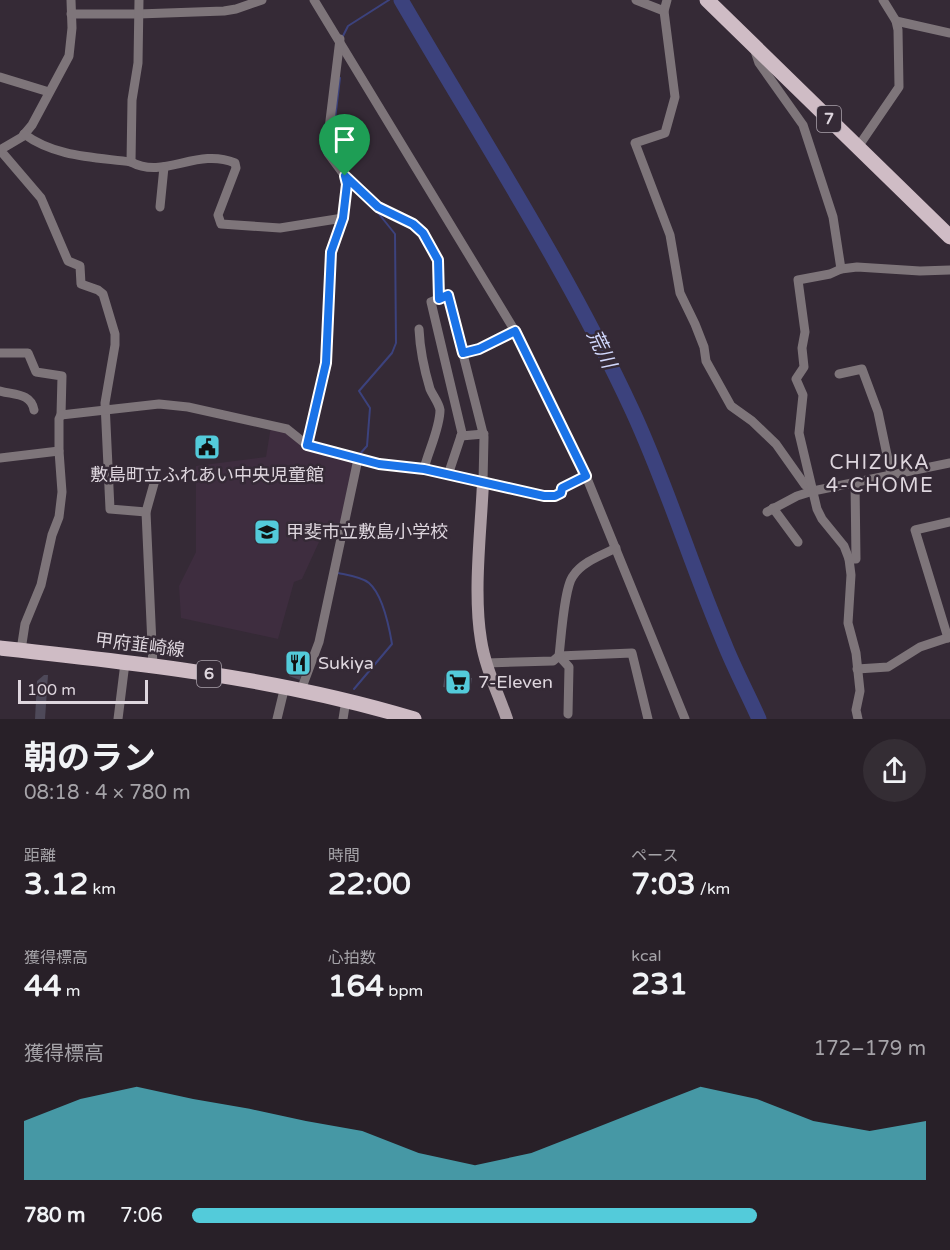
<!DOCTYPE html>
<html lang="ja">
<head>
<meta charset="utf-8">
<style>
	:root { --surface:#282028; --page:#342d34; --text:#f1f3f6; --muted:#a5a3a8; --accent:#53cbda }
	body { margin:0; font-family:"Varela Round","Noto Sans JP",sans-serif; background:var(--page); color:var(--text); height:100vh; display:flex; flex-direction:column; font-size:22px; white-space:nowrap }
	* { box-sizing:border-box; margin:0 }
	p { font-size:20px; color:var(--muted) }
	.icon { flex:none; width:33px; height:33px; fill:none; stroke:currentColor; stroke-width:2; stroke-linecap:round; stroke-linejoin:round }
	.map { position:relative; height:719px; overflow:hidden }
	.side { display:flex; flex-direction:column; background:var(--surface); flex:1 }
	.side>* { flex:none }
	.scale { position:absolute; left:18px; bottom:15px; width:130px; box-sizing:border-box; padding-left:6px; border:3px solid #ded6de; border-top:0; font-size:16px; line-height:21px; white-space:nowrap; color:#ded6de; -webkit-text-stroke:4px #352a36; paint-order:stroke }
	.pin { position:absolute; display:grid; place-items:center; width:51px; height:51px; color:#fff; margin:-62px -26px; border-radius:50% 50% 50% 0; rotate:-45deg; box-shadow:0 0 6px #0007 }
	.pin .icon { rotate:45deg }
	.round { display:grid; place-items:center; flex:none; width:63px; height:63px; border-radius:32px; background:var(--page) }
	.overview { display:flex; align-items:center; justify-content:space-between; height:102px; padding:0 24px }
	h1 { font-size:33px; font-weight:700; line-height:45px }
	.figures { display:grid; grid-template-columns:repeat(3,1fr); gap:9px; height:102px; padding:6px 24px }
	.figures div { display:grid; align-content:center }
	.figures b { font-size:30px; font-weight:700 }
	.figures small { font-size:16px; font-weight:400 }
	.figures p { font-size:16px }
	.chart { height:168px; padding:12px 24px }
	.chart p { display:flex; justify-content:space-between }
	.chart svg { width:100%; height:108px; margin-top:6px; fill:var(--accent); opacity:.7 }
	ul { padding:0 24px; list-style:none; font-size:20px }
	li { display:grid; grid-template-columns:96px 72px 1fr; align-items:center; height:45px }
	li i { height:15px; border-radius:8px; background:var(--accent) }
	.map>svg:first-child { display:block }
	.built { fill:#3e2d3f }
	.lines { fill:none; stroke-linecap:round; stroke-linejoin:round }
	.stream { stroke:#3c427d; stroke-width:2 }
	.river { stroke:#3c427d; stroke-width:15 }
	.building { fill:#4e4959 }
	.street { stroke:#7e757a; stroke-width:9 }
	.secondary { stroke:#ac9da4; stroke-width:12 }
	.primary { stroke:#cfbcc5; stroke-width:15 }
	.route-casing { stroke:#fff; stroke-width:12 }
	.route { stroke:#1a73e8; stroke-width:8 }
	.labels { text-anchor:middle; dominant-baseline:central; stroke-width:5; stroke-linejoin:round; paint-order:stroke }
	.shield { fill:#352a36; stroke:#aba2ac; stroke-width:1.5 }
	.shield-label { font-size:16px; font-weight:bold; fill:#ded6de }
	.poi-label { font-size:18px; fill:#ded6de; stroke:#352a36; text-anchor:start }
	.street-label { font-size:18px; fill:#ded6de; stroke:#352a36 }
	.water-label { font-size:20px; font-style:italic; fill:#d2d9fe; stroke:#352a36 }
	.neighbourhood-label { font-size:20px; letter-spacing:1.5px; fill:#ded6de; stroke:#352a36 }
</style>
</head>
<body>
<div class="map">
<svg width="950" height="719" viewBox="0 0 950 719">
	<rect width="100%" height="100%" fill="#352a36"/>
	<polygon class="built" points="271,426 287,429 307,445 358,459 343,530 319,542 302,579 294,582 278,639 181,618 179,586 196,552 196,466 266,457"/>
	<g class="lines">
		<g class="stream">
			<polyline points="343,36 348,26 389,0"/>
			<polyline points="332,144 340,78"/>
			<polyline points="358,456 367,446 370,408 359,391 392,353 396,343 395,234 375,209"/>
			<path d="M338,573c9,2 24,4 31,10 14,12 20,43 23,61l-38,45"/>
		</g>
		<path class="river" d="M401,0c79,136 166,269 232,412 35,76 59,156 92,233 10,25 23,49 34,74"/>
	</g>
	<g class="building">
		<polygon points="294,657 304,660 300,680 289,676 294,666 291,666"/>
		<polygon points="44,675 48,675 45,719 35,719 37,681"/>
		<polygon points="445,675 472,678 470,691 443,687"/>
	</g>
	<g class="lines">
		<g class="street">
			<polyline points="71,0 72,28 69,56 32,125 22,137 0,150 41,198 68,261 80,266 81,284 98,290 103,294 115,334 115,345 105,403 110,509 146,512"/>
			<polyline points="314,0 515,331 586,476 685,719"/>
			<polyline points="636,0 664,11"/>
			<polyline points="667,0 664,11 675,97 665,133 635,143 670,235 680,293 695,324 704,347 706,361 731,406 752,421 776,444 805,485 813,491"/>
			<polyline points="71,14 138,14 224,11 236,9 262,0"/>
			<polyline points="896,21 950,33"/>
			<polyline points="755,51 759,63 803,125 833,217 841,269"/>
			<polyline points="0,77 49,92"/>
			<path d="M24,134c31,23 70,23 107,28 33,18 66,-15 104,1l1,5 -18,47 3,9 59,4 63,-10"/>
			<polyline points="858,147 899,87 898,30 896,21 883,0"/>
			<polyline points="131,162 132,100 138,63 139,0"/>
			<polyline points="345,176 378,207 413,224 423,233 438,260 439,299"/>
			<polyline points="160,207 164,167"/>
			<path d="M419,329c1,21 5,40 11,60 3,7 9,14 10,21 0,18 -12,42 -16,59"/>
			<polyline points="0,353 28,353 36,372 62,376 61,415"/>
			<polyline points="463,353 479,349 515,331"/>
			<polyline points="839,374 862,369 878,412 891,474"/>
			<path d="M0,391c14,4 31,2 34,19"/>
			<polyline points="461,436 484,434"/>
			<polyline points="307,445 326,363 331,252 343,218 347,184 345,176 328,153 327,145 340,39"/>
			<polyline points="0,458 59,451"/>
			<polyline points="448,475 462,433 431,302 448,295 484,437 483,482"/>
			<polyline points="773,508 798,542"/>
			<polyline points="767,512 797,496 813,491 950,463"/>
			<polyline points="849,559 856,559 855,482"/>
			<polyline points="948,638 915,530 950,522"/>
			<polyline points="21,650 25,624 41,585 52,535 59,517 62,492 59,451 59,419 61,415 159,404 188,407 287,429 307,445 358,459 379,464 424,469 544,496 555,496 561,493 562,488 586,476"/>
			<polyline points="486,663 553,661 559,656 632,653 648,719"/>
			<polyline points="153,667 146,512 155,480"/>
			<polyline points="857,669 888,667 920,647 950,637"/>
			<polyline points="301,690 319,642 358,459"/>
			<path d="M568,714l1,-47 -10,-11c2,-16 5,-68 14,-80 9,-14 29,-21 43,-28"/>
			<polyline points="118,719 125,663"/>
			<polyline points="277,719 285,686"/>
			<polyline points="343,719 346,700"/>
			<polyline points="858,719 856,710 860,691 856,653 848,623 851,575 849,559 844,546 822,519 817,509 799,433 803,395 796,379 804,367 802,348 805,332 798,280 830,274 841,269 857,267 920,271 950,270"/>
		</g>
		<path class="secondary" d="M483,482c-2,49 -10,110 -2,158 4,27 17,53 26,79"/>
		<g class="primary">
			<polyline points="707,0 950,237"/>
			<path d="M0,648c139,15 279,30 414,71"/>
		</g>
	</g>
	<g class="lines">
		<defs>
			<polygon id="route" points="345,176 378,207 413,224 423,233 438,260 439,299 448,295 463,353 479,349 515,331 586,476 562,488 561,493 555,496 544,496 424,469 379,464 307,445 326,363 331,252 343,218 347,184"/>
		</defs>
		<use href="#route" class="route-casing"/>
		<use href="#route" class="route"/>
	</g>
	<defs>
		<symbol id="civic-square" viewBox="-11 -11 22 22"><rect x="-9" y="-9" width="18" height="18" rx="4" fill="#53cbda" stroke="#352a36"/><path d="M-.6-6.5H3V-4.5H.6V-3L4-1V1h2V6H-6V1h2V-1L-.6-3ZM-1.2 2.5V6h2.4V2.5Z" fill="#111"/></symbol>
		<symbol id="school-square" viewBox="-11 -11 22 22"><rect x="-9" y="-9" width="18" height="18" rx="4" fill="#53cbda" stroke="#352a36"/><path d="M0-5L7-2L0 1L-7-2ZM-4 1L0 2.5L4 1V4Q0 6-4 4Z" fill="#111"/></symbol>
		<symbol id="restaurant-square" viewBox="-11 -11 22 22"><rect x="-9" y="-9" width="18" height="18" rx="4" fill="#53cbda" stroke="#352a36"/><path d="M-5-6h1v4h1v-4h1v4h1v-4h1v5L-1.5 .5V6h-2V.5L-5-1ZM5-6V6H3V1.5H1.5Q1.5-4 5-6Z" fill="#111"/></symbol>
		<symbol id="supermarket-square" viewBox="-11 -11 22 22"><rect x="-9" y="-9" width="18" height="18" rx="4" fill="#53cbda" stroke="#352a36"/><path d="M-6-5.5h2.5l.6 2H6L4.5 2H-2.5L-4.4-4H-6ZM-1.5 3.2a1.3 1.3 0 1 0 .1 0ZM3 3.2a1.3 1.3 0 1 0 .1 0Z" fill="#111"/></symbol>
	</defs>
	<g fill-rule="evenodd">
		<use href="#civic-square" x="192" y="432" width="30" height="30"/>
		<use href="#school-square" x="252" y="517" width="30" height="30"/>
		<use href="#restaurant-square" x="283" y="648" width="30" height="30"/>
		<use href="#supermarket-square" x="443" y="667" width="30" height="30"/>
	</g>
	<g class="labels">
		<g class="shield">
			<rect x="817" y="106" width="24" height="26" rx="4.5"/>
			<rect x="197" y="661" width="24" height="26" rx="4.5"/>
		</g>
		<g class="shield-label">
			<text x="829" y="119">7</text>
			<text x="209" y="674">6</text>
		</g>
		<g class="poi-label">
			<text x="207" y="475" text-anchor="middle">敷島町立ふれあい中央児童館</text>
			<text x="286" y="532">甲斐市立敷島小学校</text>
			<text x="318" y="663">Sukiya</text>
			<text x="478" y="682">7-Eleven</text>
		</g>
		<g class="street-label">
			<text transform="translate(140 645) rotate(7)">甲府韮崎線</text>
		</g>
		<g class="water-label">
			<text transform="translate(601 349) rotate(64)">荒川</text>
		</g>
		<g class="neighbourhood-label">
			<text x="880" y="463">CHIZUKA<tspan x="880" dy="23">4-CHOME</tspan></text>
		</g>
	</g>
</svg>
<div class="scale">100 m</div>
<div class="pin" style="left:345px;top:176px;background:#1e9e55"><svg class="icon" aria-label="arrive" viewBox="0 0 24 24"><path d="M6 21V4h12l-3 4 3 4H6"/></svg></div>
</div>
<section class="side">
<div class="overview"><div><h1>朝のラン</h1><p>08:18 · 4 × 780 m</p></div><a class="round"><svg class="icon" aria-label="share" viewBox="0 0 24 24"><path d="M12 15V3M7 8l5-5 5 5M5 13v7h14v-7"/></svg></a></div>
<div class="figures">
<div><p>距離</p><b>3.12<small> km</small></b></div>
<div><p>時間</p><b>22:00</b></div>
<div><p>ペース</p><b>7:03<small> /km</small></b></div>
</div>
<div class="figures">
<div><p>獲得標高</p><b>44<small> m</small></b></div>
<div><p>心拍数</p><b>164<small> bpm</small></b></div>
<div><p>kcal</p><b>231</b></div>
</div>
<div class="chart"><p><span>獲得標高</span>172–179 m</p>
<svg viewBox="0 0 160 44" preserveAspectRatio="none"><path d="M0 44V20L10 11L20 6L30 11L40 15L50 20L60 24L70 33L80 38L90 33L100 24L110 15L120 6L130 11L140 20L150 24L160 20V44z"/></svg>
</div>
<ul>
<li><b>780 m</b>7:06<i style="width:77%"></i></li>
</ul>
</section>
</body>
</html>
